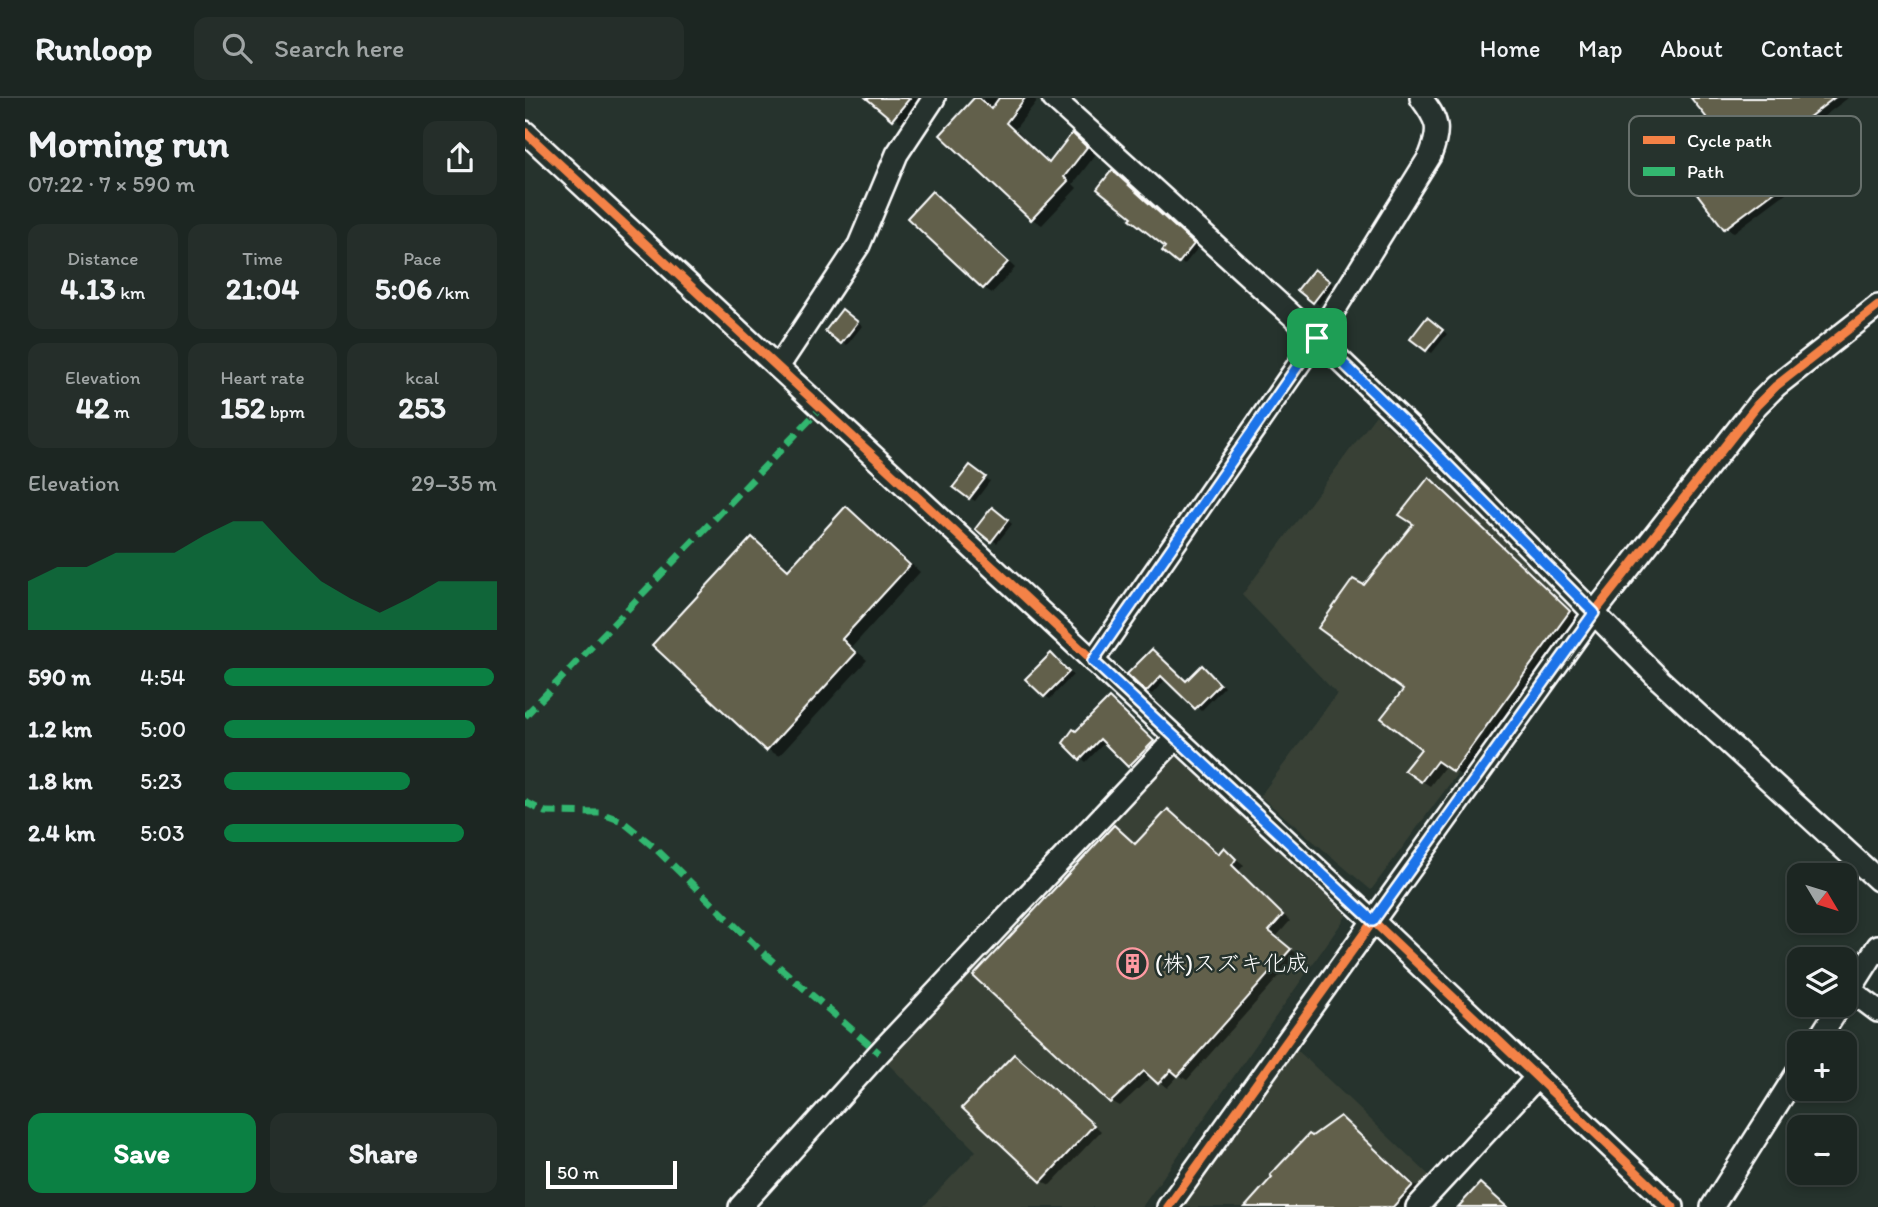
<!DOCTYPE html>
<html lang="en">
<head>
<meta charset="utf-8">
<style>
	:root { --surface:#1c2622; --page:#252e2a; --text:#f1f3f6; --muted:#a0a5a5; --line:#3a4340; --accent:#0b8043 }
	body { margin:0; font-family:Itim,"Klee One",sans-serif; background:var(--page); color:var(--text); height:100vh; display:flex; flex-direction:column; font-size:26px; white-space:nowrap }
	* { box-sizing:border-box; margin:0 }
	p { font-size:23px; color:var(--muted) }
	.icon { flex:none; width:38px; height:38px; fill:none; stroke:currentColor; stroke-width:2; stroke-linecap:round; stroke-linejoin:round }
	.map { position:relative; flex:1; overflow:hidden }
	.panel { display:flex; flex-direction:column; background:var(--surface); width:525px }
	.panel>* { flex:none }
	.needle { width:46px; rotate:128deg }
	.fabs { position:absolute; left:1262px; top:765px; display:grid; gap:14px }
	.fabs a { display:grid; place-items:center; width:70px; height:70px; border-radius:14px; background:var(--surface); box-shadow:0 4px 10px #0003,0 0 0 2px var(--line); font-size:35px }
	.scale { position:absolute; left:21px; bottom:18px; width:131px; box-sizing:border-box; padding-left:7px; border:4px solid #fff; border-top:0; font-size:19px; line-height:24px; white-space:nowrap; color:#fff; -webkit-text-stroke:5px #26332d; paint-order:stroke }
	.pin { position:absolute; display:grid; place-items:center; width:60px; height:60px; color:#fff; margin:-30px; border-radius:14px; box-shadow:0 4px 10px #0006 }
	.round { display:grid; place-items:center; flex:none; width:74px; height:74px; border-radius:14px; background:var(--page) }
	.head { display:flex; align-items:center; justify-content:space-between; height:119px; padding:0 28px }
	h1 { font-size:38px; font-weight:800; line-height:52px }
	.figures { display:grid; grid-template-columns:repeat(3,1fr); gap:10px; height:119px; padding:7px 28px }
	.figures div { display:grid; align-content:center; border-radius:14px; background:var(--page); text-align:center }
	.figures b { font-size:30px; font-weight:800 }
	.figures small { font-size:19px; font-weight:400 }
	.figures p { font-size:19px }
	.chart { height:196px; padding:14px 28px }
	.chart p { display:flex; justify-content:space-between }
	.chart svg { width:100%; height:126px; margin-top:7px; fill:var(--accent); opacity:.7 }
	.cta { display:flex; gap:14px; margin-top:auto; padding:14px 28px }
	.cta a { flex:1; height:80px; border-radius:14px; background:var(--accent); color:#fff; font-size:28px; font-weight:800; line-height:80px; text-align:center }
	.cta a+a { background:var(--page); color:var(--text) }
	ul { padding:0 28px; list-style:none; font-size:23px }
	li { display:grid; grid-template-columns:112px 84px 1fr; align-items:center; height:52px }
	li i { height:18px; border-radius:9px; background:var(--accent) }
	header { display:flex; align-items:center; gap:42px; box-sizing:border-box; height:98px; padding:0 35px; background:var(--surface); border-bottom:2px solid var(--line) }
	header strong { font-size:33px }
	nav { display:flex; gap:38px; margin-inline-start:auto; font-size:24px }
	.search { width:490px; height:63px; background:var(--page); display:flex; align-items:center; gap:18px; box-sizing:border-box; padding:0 24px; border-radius:14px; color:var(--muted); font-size:26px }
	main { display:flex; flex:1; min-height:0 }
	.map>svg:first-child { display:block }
	.built { fill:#384136 }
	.shadow { fill:#0007 }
	.building { fill:#62614c; stroke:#fff; stroke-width:2 }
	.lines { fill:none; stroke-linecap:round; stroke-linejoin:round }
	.street-casing { stroke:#fff; stroke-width:26 }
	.street { stroke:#26332d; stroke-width:21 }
	.quiet { stroke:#33b770; stroke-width:7; stroke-dasharray:14 7; stroke-linecap:butt }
	.cycleway-casing { stroke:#26332d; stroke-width:13 }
	.cycleway { stroke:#f48246; stroke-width:9 }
	.route-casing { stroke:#fff; stroke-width:14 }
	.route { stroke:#1a73e8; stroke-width:9 }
	.labels { text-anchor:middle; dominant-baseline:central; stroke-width:5; stroke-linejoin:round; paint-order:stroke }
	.poi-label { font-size:23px; fill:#fff; stroke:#26332d; text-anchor:start }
	.key { fill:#26332d; stroke:#67706c; stroke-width:2 }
	.key-label { font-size:19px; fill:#fff }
</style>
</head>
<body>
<header>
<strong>Runloop</strong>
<div class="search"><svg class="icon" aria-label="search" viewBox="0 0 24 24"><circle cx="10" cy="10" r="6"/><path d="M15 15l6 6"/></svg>Search here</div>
<nav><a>Home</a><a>Map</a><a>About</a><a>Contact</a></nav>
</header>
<main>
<section class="panel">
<div class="head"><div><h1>Morning run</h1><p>07:22 · 7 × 590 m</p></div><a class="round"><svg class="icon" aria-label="share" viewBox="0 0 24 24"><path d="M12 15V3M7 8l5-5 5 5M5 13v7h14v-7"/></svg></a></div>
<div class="figures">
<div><p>Distance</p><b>4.13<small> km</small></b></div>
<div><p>Time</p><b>21:04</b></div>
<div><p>Pace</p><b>5:06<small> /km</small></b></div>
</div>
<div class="figures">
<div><p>Elevation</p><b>42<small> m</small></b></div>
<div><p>Heart rate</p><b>152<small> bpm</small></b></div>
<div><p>kcal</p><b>253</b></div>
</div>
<div class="chart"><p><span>Elevation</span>29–35 m</p>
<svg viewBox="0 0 160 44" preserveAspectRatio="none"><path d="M0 44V27L10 22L20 22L30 17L40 17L50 17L60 11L70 6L80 6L90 17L100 27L110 33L120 38L130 33L140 27L150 27L160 27V44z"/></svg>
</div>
<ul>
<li><b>590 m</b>4:54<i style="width:99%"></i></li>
<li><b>1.2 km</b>5:00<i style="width:92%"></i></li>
<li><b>1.8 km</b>5:23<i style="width:68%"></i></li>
<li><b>2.4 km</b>5:03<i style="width:88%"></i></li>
</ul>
<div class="cta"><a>Save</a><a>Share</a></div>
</section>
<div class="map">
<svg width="1353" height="1109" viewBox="0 0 1353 1109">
	<rect width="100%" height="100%" fill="#26332d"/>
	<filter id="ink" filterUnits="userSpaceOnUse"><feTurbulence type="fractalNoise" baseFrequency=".0143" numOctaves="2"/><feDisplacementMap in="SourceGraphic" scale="14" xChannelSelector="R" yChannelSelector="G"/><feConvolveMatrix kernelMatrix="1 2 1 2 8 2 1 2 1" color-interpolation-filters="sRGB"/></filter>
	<g filter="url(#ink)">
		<g class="built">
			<polygon points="851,317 1054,511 846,792 735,698 812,596 717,497"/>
			<polygon points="649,655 822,817 617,1109 398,1109 451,1053 361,964"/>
			<polygon points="769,949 907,1080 881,1109 655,1109"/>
		</g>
		<g class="shadow">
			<polygon points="344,0 401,0 379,27"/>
			<polygon points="451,0 507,0 512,3 490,31 526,65 547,37 571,56 548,86 552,90 517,127 507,121"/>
			<polygon points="1168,0 1323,0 1266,43 1261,40 1237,59 1261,95 1209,134 1200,130 1187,25"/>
			<polygon points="588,74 673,150 659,167 610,118"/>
			<polygon points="408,95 416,100 490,170 467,195 459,190"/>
			<polygon points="795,176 809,187 794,207 775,192"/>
			<polygon points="322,216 337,228 322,247 317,244"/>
			<polygon points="907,224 922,236 907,255 902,252"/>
			<polygon points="450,372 465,383 450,403 445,400"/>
			<polygon points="905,381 913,386 1053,519 937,678 921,667 905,688 897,683 898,650 881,591 839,489 890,425"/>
			<polygon points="322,410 333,417 395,474 327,549 342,562 254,658 242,651 227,441 238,447 265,472"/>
			<polygon points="473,414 487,426 472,445 467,442"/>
			<polygon points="627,553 662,585 682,573 699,589 676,613 641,581 627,596 622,593"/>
			<polygon points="526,557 548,577 525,601 520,598"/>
			<polygon points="585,602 633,647 609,670 580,644 561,664 540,645"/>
			<polygon points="643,713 652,718 694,757 699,751 719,767 714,773 765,823 751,839 773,857 662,982 654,977 642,990 627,978 595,1008 586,1003 590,729 612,747"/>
			<polygon points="489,958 498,963 576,1033 525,1087 517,1083"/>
			<polygon points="815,1020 823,1025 896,1092 880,1109 721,1109 788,1040"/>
		</g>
		<g class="building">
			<polygon points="341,0 385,0 367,22"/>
			<polygon points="449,0 454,0 466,11 474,0 500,0 481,25 524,65 547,35 562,49 539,79 543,83 506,122 415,37"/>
			<polygon points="1166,0 1309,0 1257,40 1253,36 1230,54 1254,90 1199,131 1142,56 1185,24"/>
			<polygon points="587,72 669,146 653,166 637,153 640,149 605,121 607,119 572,91"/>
			<polygon points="407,93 483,164 458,191 382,120"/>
			<polygon points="789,171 805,183 788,205 772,192"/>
			<polygon points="317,211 333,224 316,246 300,233"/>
			<polygon points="902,219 918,232 901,253 885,241"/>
			<polygon points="445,367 461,379 444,401 428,389"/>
			<polygon points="904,379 1045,513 928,674 912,663 896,684 879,672 896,651 856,620 878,592 793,530 828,481 839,487 888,426 874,417"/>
			<polygon points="321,408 385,467 317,541 331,555 241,653 127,547 227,439 263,472"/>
			<polygon points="467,409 483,422 466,444 450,431"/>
			<polygon points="627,551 661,583 677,567 695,586 670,611 636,578 621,594 602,576"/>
			<polygon points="526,555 544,574 519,599 500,581"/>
			<polygon points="584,600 629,643 603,669 575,641 555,662 538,645 548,631 551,633"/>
			<polygon points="643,711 693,756 699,749 711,761 707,767 758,817 744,833 766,851 653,978 646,972 633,986 619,973 585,1005 448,878 589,727 610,746"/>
			<polygon points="489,956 569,1027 516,1084 437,1010"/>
			<polygon points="815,1018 888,1087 868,1109 720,1109 747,1079 745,1077 784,1036 787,1038"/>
			<polygon points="955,1085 982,1109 933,1109"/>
		</g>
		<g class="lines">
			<defs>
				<g id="street">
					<polyline points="528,0 792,240 893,337 1135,582 1353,782"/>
					<polyline points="0,34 848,823 1148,1109"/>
					<polyline points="253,269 334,147 372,56 409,0"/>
					<path d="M568,563l224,-323 113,-182c11,-28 8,-35 -9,-58"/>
					<polyline points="1325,892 1353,913"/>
					<polyline points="1320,900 1353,848"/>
					<polyline points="1291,945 1316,906"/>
					<polyline points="215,1109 354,955 651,640"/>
					<polyline points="643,1109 1069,515 1232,307 1251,288 1353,208"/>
					<polyline points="892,1109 1012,979"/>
					<polyline points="1187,1109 1274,972"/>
				</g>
			</defs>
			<use href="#street" class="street-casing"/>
			<use href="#street" class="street"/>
			<g class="quiet">
				<polyline points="0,618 296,310"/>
				<polyline points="0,704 20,714 75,715 97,723 129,749 238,855 354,955"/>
			</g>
			<defs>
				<g id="cycleway">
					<polyline points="0,34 848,823 1148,1109"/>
					<polyline points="643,1109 1069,515 1232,307 1251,288 1353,208"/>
				</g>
			</defs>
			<use href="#cycleway" class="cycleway-casing"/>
			<use href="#cycleway" class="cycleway"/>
		</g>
	</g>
	<g class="lines" filter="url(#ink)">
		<defs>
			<polygon id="route" points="792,240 893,337 1069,515 848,823 568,563"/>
		</defs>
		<use href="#route" class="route-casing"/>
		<use href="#route" class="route"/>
	</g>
	<defs>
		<symbol id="building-ring" viewBox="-11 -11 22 22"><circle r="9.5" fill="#26332d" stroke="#ff9aa2" stroke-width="1.5"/><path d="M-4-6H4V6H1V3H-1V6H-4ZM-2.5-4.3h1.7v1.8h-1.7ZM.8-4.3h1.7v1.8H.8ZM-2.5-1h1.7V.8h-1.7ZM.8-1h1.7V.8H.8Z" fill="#ff9aa2"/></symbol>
	</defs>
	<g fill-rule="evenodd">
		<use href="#building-ring" x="590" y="848" width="35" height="35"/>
	</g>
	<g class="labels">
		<g class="poi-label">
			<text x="630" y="865">(株)スズキ化成</text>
		</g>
	</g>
	<rect x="1104" y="18" width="232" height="80" rx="10" class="key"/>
	<rect x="1118" y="38" width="32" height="8" fill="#f48246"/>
	<rect x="1118" y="69" width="32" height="9" fill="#33b770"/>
	<g class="key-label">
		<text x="1162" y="49">Cycle path</text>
		<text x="1162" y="80">Path</text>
	</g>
</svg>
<div class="fabs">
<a><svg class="needle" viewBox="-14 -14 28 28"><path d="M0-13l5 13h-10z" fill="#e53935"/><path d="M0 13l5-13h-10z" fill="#a0a5a5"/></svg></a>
<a><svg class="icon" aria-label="layers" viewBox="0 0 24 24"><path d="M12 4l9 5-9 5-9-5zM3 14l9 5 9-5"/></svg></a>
<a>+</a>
<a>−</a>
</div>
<div class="scale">50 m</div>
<div class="pin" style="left:792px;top:240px;background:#1e9e55"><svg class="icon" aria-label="arrive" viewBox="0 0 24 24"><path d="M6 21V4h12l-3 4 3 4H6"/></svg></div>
</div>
</main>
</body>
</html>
